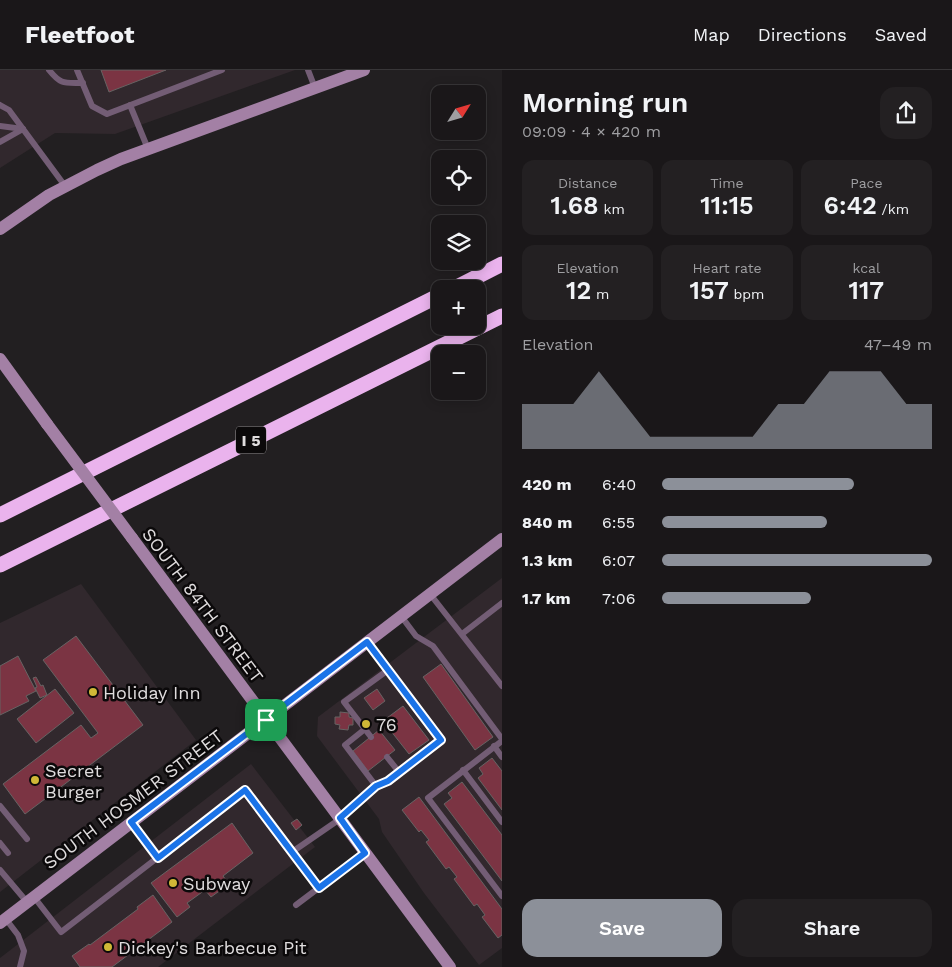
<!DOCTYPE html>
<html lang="en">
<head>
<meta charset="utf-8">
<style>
	:root { --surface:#1a1719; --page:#232022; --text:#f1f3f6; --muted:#9f9fa2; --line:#383638; --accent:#8c9099 }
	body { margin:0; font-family:"Work Sans",sans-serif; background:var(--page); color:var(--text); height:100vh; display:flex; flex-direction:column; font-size:19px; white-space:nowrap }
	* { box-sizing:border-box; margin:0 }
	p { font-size:16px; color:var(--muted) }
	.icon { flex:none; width:28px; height:28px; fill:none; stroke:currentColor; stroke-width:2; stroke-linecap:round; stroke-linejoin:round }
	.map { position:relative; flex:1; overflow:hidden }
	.details { display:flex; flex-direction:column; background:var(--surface); width:450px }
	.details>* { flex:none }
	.needle { width:32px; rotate:53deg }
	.controls { position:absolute; left:431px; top:15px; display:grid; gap:10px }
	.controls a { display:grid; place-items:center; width:55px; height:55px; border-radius:10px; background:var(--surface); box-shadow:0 2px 12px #0003,0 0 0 1px var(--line); font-size:25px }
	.pin { position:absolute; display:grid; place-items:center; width:42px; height:42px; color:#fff; margin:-21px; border-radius:10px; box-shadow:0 2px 8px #0006 }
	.round { display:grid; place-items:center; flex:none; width:52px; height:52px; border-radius:15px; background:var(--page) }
	.summary { display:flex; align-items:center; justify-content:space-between; height:85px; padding:0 20px }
	h1 { font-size:28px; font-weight:600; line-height:38px }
	.metrics { display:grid; grid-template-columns:repeat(3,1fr); gap:8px; height:85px; padding:5px 20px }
	.metrics div { display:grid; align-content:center; border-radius:12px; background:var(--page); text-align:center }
	.metrics b { font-size:25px; font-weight:600 }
	.metrics small { font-size:14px; font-weight:400 }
	.metrics p { font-size:14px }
	.chart { height:140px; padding:10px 20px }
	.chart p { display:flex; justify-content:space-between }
	.chart svg { width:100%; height:90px; margin-top:5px; fill:var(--accent); opacity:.7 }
	.primary-button { display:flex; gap:10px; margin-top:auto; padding:10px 20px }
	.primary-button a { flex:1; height:58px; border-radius:15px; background:var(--accent); color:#fff; font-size:20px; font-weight:600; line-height:58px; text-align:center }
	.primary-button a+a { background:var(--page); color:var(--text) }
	ul { padding:0 20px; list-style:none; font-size:16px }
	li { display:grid; grid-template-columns:80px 60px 1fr; align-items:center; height:38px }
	li i { height:12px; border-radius:6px; background:var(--accent) }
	header { display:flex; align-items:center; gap:30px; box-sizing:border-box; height:70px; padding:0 25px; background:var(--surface); border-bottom:1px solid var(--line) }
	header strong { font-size:24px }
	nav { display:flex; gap:28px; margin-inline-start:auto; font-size:18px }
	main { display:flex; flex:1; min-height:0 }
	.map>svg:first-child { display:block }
	.built { fill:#31282d }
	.building { fill:#7b3443; stroke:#676363 }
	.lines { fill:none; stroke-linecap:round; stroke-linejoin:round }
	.lane { stroke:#735d75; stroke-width:6 }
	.secondary { stroke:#a380a5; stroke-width:12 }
	.highway { stroke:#eab3ed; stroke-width:15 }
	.secondary-bridge { stroke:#a380a5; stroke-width:12 }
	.route-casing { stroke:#fff; stroke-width:10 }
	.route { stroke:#1a73e8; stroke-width:6 }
	.poi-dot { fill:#d0b837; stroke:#0b090a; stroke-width:2 }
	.labels { text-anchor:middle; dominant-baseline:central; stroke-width:5; stroke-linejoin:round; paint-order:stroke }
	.shield { fill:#0b090a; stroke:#a09d9e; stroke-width:1 }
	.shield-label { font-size:16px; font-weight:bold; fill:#e0ddde }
	.street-label { font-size:18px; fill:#e0ddde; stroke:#0b090a }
	.poi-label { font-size:18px; fill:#e0ddde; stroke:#0b090a; text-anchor:start }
</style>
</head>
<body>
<header>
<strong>Fleetfoot</strong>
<nav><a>Map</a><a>Directions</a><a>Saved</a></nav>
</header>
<main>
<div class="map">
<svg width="502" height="897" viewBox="0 0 502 897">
	<rect width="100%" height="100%" fill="#221f21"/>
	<g class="built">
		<polygon points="0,0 295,0 115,64 55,63 0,98"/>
		<polygon points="502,508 502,878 479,895 424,823 382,762 379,749 317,666 318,647"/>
		<polygon points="81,514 196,670 0,822 0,553"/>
		<polygon points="251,694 315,777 158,897 0,897 0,888"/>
	</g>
	<g class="building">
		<polygon points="101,0 166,0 109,22"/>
		<polygon points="76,566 143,655 25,744 3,714 81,655 91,668 98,663 43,590"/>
		<polygon points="18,586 36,621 26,626 29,631 0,645 0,596"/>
		<polygon points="441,594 493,667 475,680 423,607"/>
		<polygon points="36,607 41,616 43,615 47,625 40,628 35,618 37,617 33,608"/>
		<polygon points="55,619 74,643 36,673 17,649"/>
		<polygon points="377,619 385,631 373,640 364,628"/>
		<polygon points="403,636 429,670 409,684 383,651"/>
		<polygon points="340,642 349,643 349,647 353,648 353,655 349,655 348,660 339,659 340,655 335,654 335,647 340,647"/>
		<polygon points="379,660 395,680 368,701 353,681"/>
		<polygon points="492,688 502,701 502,740 478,708 483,704 479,698"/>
		<polygon points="462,712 502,765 502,811 444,734 452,728 448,723"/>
		<polygon points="419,727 502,839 502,865 498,868 482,847 485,845 477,834 474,836 454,809 457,807 449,797 446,799 426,772 429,770 421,760 419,762 402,740"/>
		<polygon points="297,749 302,755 296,760 291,753"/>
		<polygon points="232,753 253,783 223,806 229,814 211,827 205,820 187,833 190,837 177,847 151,813"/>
		<polygon points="153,825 172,852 112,897 80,897 72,886 89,874 90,875 138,839 137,837"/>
	</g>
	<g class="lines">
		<g class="lane">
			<path d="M49,0c12,15 15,13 34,13"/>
			<polyline points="77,0 92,36 107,44 222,0"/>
			<polyline points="308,0 315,18"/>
			<polyline points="0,35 9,40 65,116"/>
			<polyline points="130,35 148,79"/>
			<polyline points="0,56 23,59"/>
			<polyline points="0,72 23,59"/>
			<polyline points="430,524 502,616"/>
			<polyline points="401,546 416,566 433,576 502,669"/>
			<polyline points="462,564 502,533"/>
			<polyline points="365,659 345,675 376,716"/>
			<polyline points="371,667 344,632 388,600"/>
			<polyline points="502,671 428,728 502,826"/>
			<polyline points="494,676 502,687"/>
			<polyline points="387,687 399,702"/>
			<polyline points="463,700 502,752"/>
			<polyline points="0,736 27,769"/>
			<polyline points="131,753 158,788"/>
			<polyline points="0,773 8,783"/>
			<polyline points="292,782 319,818"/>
			<polyline points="0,800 27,832"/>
			<polyline points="34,827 61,862 245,720 292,782 340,749 376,716 387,711 441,670 367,572"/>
			<polyline points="296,835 365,783"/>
			<polyline points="5,848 18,865 24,881 20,897"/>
		</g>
		<g class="secondary">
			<polyline points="0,159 49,125 97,100 121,89 364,0"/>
			<polyline points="0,289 47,354"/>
			<polyline points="132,468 450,897"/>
			<polyline points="0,853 502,469"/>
		</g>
		<g class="highway">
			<polyline points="453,219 502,194"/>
			<polyline points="0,445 440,225"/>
			<polyline points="0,495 502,246"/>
		</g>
		<polyline class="secondary-bridge" points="47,354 132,468"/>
	</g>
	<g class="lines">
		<defs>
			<polygon id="route" points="367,572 441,670 388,711 376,716 340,748 365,783 319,818 245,720 158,788 131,752"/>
		</defs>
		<use href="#route" class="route-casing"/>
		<use href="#route" class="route"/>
	</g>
	<g class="poi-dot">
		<circle cx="93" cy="622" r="5"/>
		<circle cx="366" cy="654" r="5"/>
		<circle cx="35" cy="710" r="5"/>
		<circle cx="173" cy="813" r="5"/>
		<circle cx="108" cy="877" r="5"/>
	</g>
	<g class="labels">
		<rect class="shield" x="236" y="356.5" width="30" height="27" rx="4"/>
		<g class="shield-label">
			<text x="251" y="370">I 5</text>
		</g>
		<g class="street-label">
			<text transform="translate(203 535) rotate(53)">SOUTH 84TH STREET</text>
			<text transform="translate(133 729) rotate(-37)">SOUTH HOSMER STREET</text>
		</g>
		<g class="poi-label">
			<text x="103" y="622">Holiday Inn</text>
			<text x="376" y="654">76</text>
			<text x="45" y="700">Secret<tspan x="45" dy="21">Burger</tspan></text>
			<text x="183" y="813">Subway</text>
			<text x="118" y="877">Dickey's Barbecue Pit</text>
		</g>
	</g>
</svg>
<div class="controls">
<a><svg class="needle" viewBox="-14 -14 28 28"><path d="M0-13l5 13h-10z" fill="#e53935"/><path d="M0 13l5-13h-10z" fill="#9f9fa2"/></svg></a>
<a><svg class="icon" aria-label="locate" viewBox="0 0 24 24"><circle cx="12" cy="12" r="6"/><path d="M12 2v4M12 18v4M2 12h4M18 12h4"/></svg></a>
<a><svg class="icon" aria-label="layers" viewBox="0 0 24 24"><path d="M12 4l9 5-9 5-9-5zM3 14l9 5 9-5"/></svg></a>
<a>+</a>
<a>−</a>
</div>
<div class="pin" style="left:266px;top:650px;background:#1e9e55"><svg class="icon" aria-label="arrive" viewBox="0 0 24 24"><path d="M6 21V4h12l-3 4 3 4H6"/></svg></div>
</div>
<section class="details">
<div class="summary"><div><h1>Morning run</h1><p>09:09 · 4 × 420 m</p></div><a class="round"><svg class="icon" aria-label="share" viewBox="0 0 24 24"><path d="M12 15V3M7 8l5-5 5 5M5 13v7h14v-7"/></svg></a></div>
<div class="metrics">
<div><p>Distance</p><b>1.68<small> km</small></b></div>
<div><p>Time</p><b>11:15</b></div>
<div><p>Pace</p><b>6:42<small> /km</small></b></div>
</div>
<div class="metrics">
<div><p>Elevation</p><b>12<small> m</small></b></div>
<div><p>Heart rate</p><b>157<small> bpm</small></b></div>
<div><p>kcal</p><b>117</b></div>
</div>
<div class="chart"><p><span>Elevation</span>47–49 m</p>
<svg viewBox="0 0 160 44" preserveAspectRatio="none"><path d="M0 44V22L10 22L20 22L30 6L40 22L50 38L60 38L70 38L80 38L90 38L100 22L110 22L120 6L130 6L140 6L150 22L160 22V44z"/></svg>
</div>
<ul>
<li><b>420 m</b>6:40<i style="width:71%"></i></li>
<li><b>840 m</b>6:55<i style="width:61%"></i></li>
<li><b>1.3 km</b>6:07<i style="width:100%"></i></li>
<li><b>1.7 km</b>7:06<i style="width:55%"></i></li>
</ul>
<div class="primary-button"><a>Save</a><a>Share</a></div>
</section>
</main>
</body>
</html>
